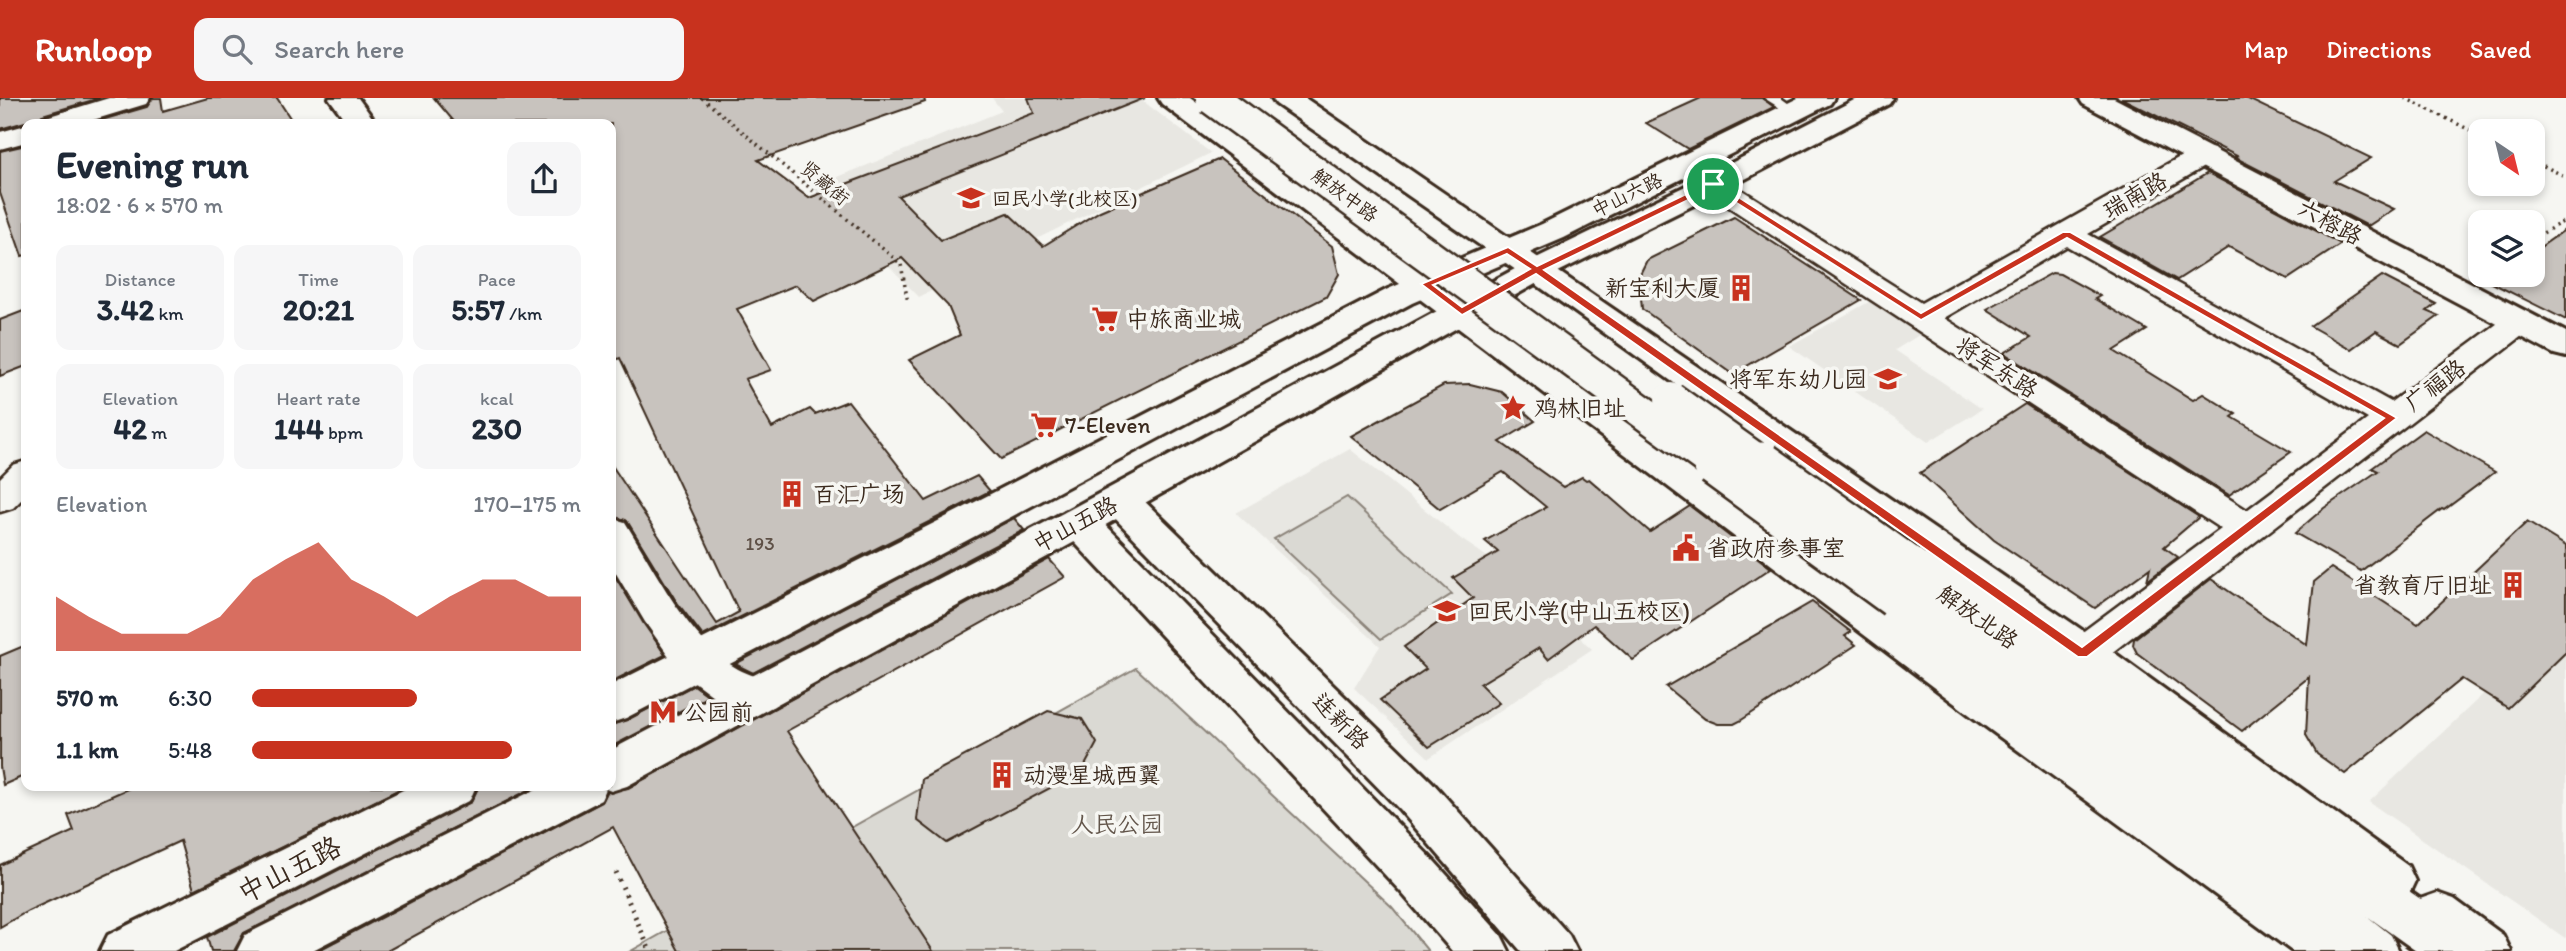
<!DOCTYPE html>
<html lang="en">
<head>
<meta charset="utf-8">
<style>
	:root { --surface:#fff; --page:#f6f6f7; --text:#1f2937; --muted:#747a83; --accent:#c8321e }
	body { margin:0; font-family:Itim,"LXGW WenKai TC",sans-serif; background:var(--page); color:var(--text); height:100vh; display:flex; flex-direction:column; font-size:26px; white-space:nowrap }
	* { box-sizing:border-box; margin:0 }
	p { font-size:23px; color:var(--muted) }
	.icon { flex:none; width:38px; height:38px; fill:none; stroke:currentColor; stroke-width:2; stroke-linecap:round; stroke-linejoin:round }
	.map { position:relative; flex:1; overflow:hidden }
	.details { position:absolute; left:21px; top:21px; width:595px; height:672px; display:flex; flex-direction:column; background:var(--surface); border-radius:14px; box-shadow:0 4px 10px #0003 }
	.details>* { flex:none }
	.needle { width:46px; rotate:145deg }
	.buttons { position:absolute; left:2468px; top:21px; display:grid; gap:14px }
	.buttons a { display:grid; place-items:center; width:77px; height:77px; border-radius:14px; background:var(--surface); box-shadow:0 4px 10px #0003; font-size:35px }
	.pin { position:absolute; display:grid; place-items:center; width:60px; height:60px; color:#fff; margin:-30px; border:4px solid #fff; border-radius:50%; box-shadow:0 2px 7px #0007 }
	.round { display:grid; place-items:center; flex:none; width:74px; height:74px; border-radius:14px; background:var(--page) }
	.headline { display:flex; align-items:center; justify-content:space-between; height:119px; padding:0 35px }
	h1 { font-size:38px; font-weight:700; line-height:52px }
	.figures { display:grid; grid-template-columns:repeat(3,1fr); gap:10px; height:119px; padding:7px 35px }
	.figures div { display:grid; align-content:center; border-radius:14px; background:var(--page); text-align:center }
	.figures b { font-size:30px; font-weight:700 }
	.figures small { font-size:19px; font-weight:400 }
	.figures p { font-size:19px }
	.chart { height:196px; padding:14px 35px }
	.chart p { display:flex; justify-content:space-between }
	.chart svg { width:100%; height:126px; margin-top:7px; fill:var(--accent); opacity:.7 }
	ul { padding:0 35px; list-style:none; font-size:23px }
	li { display:grid; grid-template-columns:112px 84px 1fr; align-items:center; height:52px }
	li i { height:18px; border-radius:9px; background:var(--accent) }
	header { display:flex; align-items:center; gap:42px; box-sizing:border-box; height:98px; padding:0 35px; background:var(--accent); color:#fff }
	header strong { font-size:33px }
	nav { display:flex; gap:38px; margin-inline-start:auto; font-size:24px }
	.search { width:490px; height:63px; background:var(--page); display:flex; align-items:center; gap:18px; box-sizing:border-box; padding:0 24px; border-radius:14px; color:var(--muted); font-size:26px }
	.map>svg:first-child { display:block }
	.built { fill:#e8e7e2 }
	.green { fill:#dad9d3; stroke:#8a8278; stroke-width:2 }
	.building { fill:#c8c3be; stroke:#3b2a1e; stroke-width:2 }
	.lines { fill:none; stroke-linecap:round; stroke-linejoin:round }
	.lane-casing { stroke:#3b2a1e; stroke-width:5 }
	.street-casing { stroke:#3b2a1e; stroke-width:5 }
	.secondary-casing { stroke:#3b2a1e; stroke-width:6 }
	.primary-casing { stroke:#3b2a1e; stroke-width:6 }
	.path-far1 { stroke:#3b2a1e; stroke-width:3.5; stroke-dasharray:2 4.5; stroke-linecap:butt }
	.path { stroke:#3b2a1e; stroke-width:5; stroke-dasharray:2 6; stroke-linecap:butt }
	.lane { fill:#f6f6f2; fill-rule:evenodd }
	.street { fill:#f6f6f2; fill-rule:evenodd }
	.secondary { fill:#f6f6f2; fill-rule:evenodd }
	.primary { fill:#f6f6f2; fill-rule:evenodd }
	.primary-bridge-far1-casing { stroke:#3b2a1e; stroke-width:37; stroke-linecap:butt }
	.primary-bridge-casing { stroke:#3b2a1e; stroke-width:48; stroke-linecap:butt }
	.primary-bridge-far1 { stroke:#f6f6f2; stroke-width:32 }
	.primary-bridge { stroke:#f6f6f2; stroke-width:43 }
	.route { fill:#c8321e; stroke:#fff; stroke-width:2; fill-rule:evenodd }
	.labels { text-anchor:middle; dominant-baseline:central; stroke-width:7; stroke-linejoin:round; paint-order:stroke }
	.far-street-label { font-size:19px; fill:#3b2a1e; stroke:#f6f6f2 }
	.far-poi-label { font-size:19px; fill:#3b2a1e; stroke:#f6f6f2; text-anchor:start }
	.number-label { font-size:19px; fill:#5e5046 }
	.street-label { font-size:23px; fill:#3b2a1e; stroke:#f6f6f2 }
	.poi-label { font-size:23px; fill:#3b2a1e; stroke:#f6f6f2; text-anchor:start }
	.park-label { font-size:23px; fill:#63564b; stroke:#f6f6f2 }
	.near-street-label { font-size:28px; fill:#3b2a1e; stroke:#f6f6f2 }
</style>
</head>
<body>
<header>
<strong>Runloop</strong>
<div class="search"><svg class="icon" aria-label="search" viewBox="0 0 24 24"><circle cx="10" cy="10" r="6"/><path d="M15 15l6 6"/></svg>Search here</div>
<nav><a>Map</a><a>Directions</a><a>Saved</a></nav>
</header>
<div class="map">
<svg width="2566" height="853" viewBox="0 0 2566 853">
	<rect width="100%" height="100%" fill="#f6f6f2"/>
	<filter id="ink" filterUnits="userSpaceOnUse"><feTurbulence type="fractalNoise" baseFrequency=".0143" numOctaves="2"/><feDisplacementMap in="SourceGraphic" scale="14" xChannelSelector="R" yChannelSelector="G"/><feConvolveMatrix kernelMatrix="1 2 1 2 8 2 1 2 1" color-interpolation-filters="sRGB"/></filter>
	<g filter="url(#ink)">
		<g class="built">
			<polygon points="992,0 1139,0 1211,55 919,199 813,89 1002,13"/>
			<polygon points="1876,200 1927,232 1895,252 1982,311 1928,344 1789,248"/>
			<polygon points="1350,351 1461,441 1515,478 1592,551 1429,660 1354,590 1380,548 1236,415"/>
			<polygon points="2566,518 2566,839 2565,840 2369,704"/>
		</g>
		<g class="green">
			<polygon points="1347,399 1452,496 1381,541 1274,441"/>
			<polygon points="1136,570 1392,809 1428,853 631,853"/>
		</g>
		<g class="building">
			<polygon points="0,0 100,0 42,17 36,26 25,24 0,31"/>
			<polygon points="153,0 161,0 163,13 208,0 277,0 294,26 88,26 147,9"/>
			<polygon points="434,0 924,0 925,4 758,62 809,100 1034,15 1028,0 1145,0 898,98 941,142 1008,115 1043,148 1100,113 1220,61 1332,148 1339,176 1326,199 1001,361 909,262 960,237 948,208 902,160 814,203 796,187 737,211 771,272 745,281 772,330 810,311 815,316 848,303 926,403 977,378 990,393 703,538 676,503 627,423 611,418 611,366 717,526 739,514 620,260 611,264 611,26 456,26"/>
			<polygon points="1701,0 1762,0 1774,9 1688,51 1646,25"/>
			<polygon points="2121,0 2246,0 2371,60 2334,83 2394,111 2368,128 2234,59 2237,58"/>
			<polygon points="26,47 26,157 22,158 0,95 0,53"/>
			<polygon points="2208,75 2341,146 2288,181 2229,149 2177,182 2100,139"/>
			<polygon points="1734,119 1861,202 1733,276 1642,211 1639,178 1647,162"/>
			<polygon points="2566,131 2566,222 2476,177 2532,177 2532,155"/>
			<polygon points="2052,175 2060,176 2100,198 2095,201 2147,232 2114,253 2193,302 2203,296 2236,316 2232,319 2291,354 2229,397 2004,255 2031,239 1987,211"/>
			<polygon points="2382,178 2436,206 2427,213 2439,218 2400,246 2376,233 2351,251 2310,228"/>
			<polygon points="26,212 26,268 0,278 0,222"/>
			<polygon points="1470,286 1502,294 1535,323 1500,344 1563,389 1582,379 1586,382 1589,381 1650,434 1690,408 1771,470 1633,562 1594,527 1548,561 1539,550 1480,586 1499,605 1429,649 1380,602 1426,571 1404,549 1473,500 1453,480 1498,454 1485,443 1546,409 1503,374 1440,411 1351,338 1444,287"/>
			<polygon points="2025,306 2199,419 2164,449 2178,459 2147,483 2150,470 2095,510 1994,442 1920,375"/>
			<polygon points="2424,332 2495,374 2444,412 2442,411 2361,473 2295,435 2324,410 2378,373 2372,370"/>
			<polygon points="1014,420 1024,432 753,575 735,566"/>
			<polygon points="2527,424 2566,448 2566,554 2508,610 2462,581 2345,676 2317,656 2306,637 2309,579 2242,633 2137,555 2133,547 2134,541 2211,481 2307,547 2314,484 2331,470 2418,526"/>
			<polygon points="1049,461 1065,479 787,633 933,853 679,853 613,729 387,853 317,853 602,704 607,694 628,690"/>
			<polygon points="611,472 665,557 611,584"/>
			<polygon points="1812,504 1851,534 1845,538 1856,547 1740,623 1734,626 1718,626 1705,621 1666,589"/>
			<polygon points="26,547 26,677 3,687 0,669 0,558"/>
			<polygon points="694,587 709,598 611,649 611,627 627,622"/>
			<polygon points="1048,613 1082,621 1097,645 1082,673 947,745 917,722 922,681"/>
			<polygon points="134,688 406,688 194,792 180,743 28,813 0,829 0,767 74,733 68,717"/>
			<polygon points="479,688 537,688 244,835 234,853 211,853 207,839 471,704"/>
		</g>
		<g class="lines">
			<defs>
				<polygon id="lane" points="1764,0 1781,0 1800,14 1793,18"/>
				<g id="street">
					<polygon points="109,0 150,0 146,6 80,26 39,26 43,20"/>
					<polygon points="26,27 26,44 0,51 0,34"/>
					<path d="M2204,49l10,2 4,6 -4,6 -126,73 303,168 118,-87 11,-3 11,3 5,7 -5,7 -434,335 -14,5 -14,-5 -6,-11 6,-11 152,-113 -518,-339 -4,-6 4,-6 10,-3 10,3 198,125 273,-154zM2067,148l301,173 -121,91 -303,-192z"/>
					<polygon points="26,363 26,397 13,410 0,414 0,380 13,367"/>
				</g>
				<g id="secondary">
					<polygon points="329,0 358,0 377,26 348,26"/>
					<polygon points="1158,0 1190,0 2004,594 2349,837 2357,853 2292,853 1974,620 1162,6"/>
					<polygon points="1272,0 1305,0 2098,543 2408,768 2415,783 2408,798 2391,805 2374,798 2068,567 1526,179 1276,6"/>
					<polygon points="2079,0 2114,0 2566,234 2566,259 2554,256 2083,6"/>
					<polygon points="1120,388 1133,392 1432,684 1569,837 1577,853 1521,853 1400,712 1107,412 1101,402 1107,392"/>
					<polygon points="1079,410 1093,414 1435,764 1501,837 1509,853 1452,853 1401,794 1065,434 1060,424 1065,414"/>
					<path d="M611,420l14,4c29,46 64,120 113,147 11,6 24,9 36,13l6,12 -6,12 -15,6 -46,-16 -24,-18 -16,-16 -28,-40 -34,-57z"/>
					<polygon points="2437,795 2454,801 2503,837 2511,853 2447,853 2420,833 2413,817 2420,801"/>
				</g>
				<g id="primary">
					<polygon points="1798,0 1834,0 1830,6 1564,140 1412,205 966,443 626,620 611,625 611,587 938,423 1388,191 1542,126"/>
					<polygon points="1858,0 1893,0 1889,6 1724,92 1548,179 1093,434 627,688 611,693 606,691 601,702 311,853 237,853 245,837 542,688 611,688 611,652 1065,414 1526,165 1702,80"/>
					<polygon points="1921,464 1935,468 2473,837 2481,853 2416,853 2367,818 2391,837 2399,853 2336,853 2235,774 1882,509 1876,498 1882,487 1896,482 1904,485 1901,479 1907,468"/>
					<polygon points="411,688 476,688 470,702 174,853 100,853 108,837"/>
				</g>
			</defs>
			<use href="#lane" class="lane-casing"/>
			<use href="#street" class="street-casing"/>
			<use href="#secondary" class="secondary-casing"/>
			<use href="#primary" class="primary-casing"/>
			<g class="path-far1">
				<polyline points="702,0 901,166 908,205"/>
				<polyline points="2405,0 2480,37"/>
				<polyline points="2532,62 2566,79"/>
				<polyline points="2532,141 2566,122"/>
			</g>
			<polyline class="path" points="616,774 650,853"/>
			<use href="#lane" class="lane"/>
			<use href="#street" class="street"/>
			<use href="#secondary" class="secondary"/>
			<use href="#primary" class="primary"/>
			<defs>
				<g id="primary-bridge-far1">
					<polyline points="1212,0 1717,368"/>
					<polyline points="1671,301 1765,368"/>
				</g>
				<g id="primary-bridge">
					<polyline points="1715,366 1896,498"/>
					<polyline points="1762,366 1921,479"/>
				</g>
			</defs>
			<use href="#primary-bridge-far1" class="primary-bridge-far1-casing"/>
			<use href="#primary-bridge" class="primary-bridge-casing"/>
			<use href="#primary-bridge-far1" class="primary-bridge-far1"/>
			<use href="#primary-bridge" class="primary-bridge"/>
		</g>
	</g>
	<path class="route" d="M1713,83l208,132 142,-81h7l327,186 -310,239h-9l-542,-383 -74,41 -41,-31 87,-37 29,19zM1713,90l208,132 146,-82 317,180 -302,229 -538,-377zM1507,156l23,15 -68,38 -29,-22z"/>
	<defs>
		<symbol id="school-bare" viewBox="-9 -9 18 18"><path d="M0-5L7-2L0 1L-7-2ZM-4 1L0 2.5L4 1V4Q0 6-4 4Z" fill="#c8321e" stroke="#f6f6f2" stroke-width="2.5" paint-order="stroke"/></symbol>
		<symbol id="building-bare" viewBox="-9 -9 18 18"><path d="M-4-6H4V6H1V3H-1V6H-4ZM-2.5-4.3h1.7v1.8h-1.7ZM.8-4.3h1.7v1.8H.8ZM-2.5-1h1.7V.8h-1.7ZM.8-1h1.7V.8H.8Z" fill="#c8321e" stroke="#f6f6f2" stroke-width="2.5" paint-order="stroke"/></symbol>
		<symbol id="supermarket-bare" viewBox="-9 -9 18 18"><path d="M-6-5.5h2.5l.6 2H6L4.5 2H-2.5L-4.4-4H-6ZM-1.5 3.2a1.3 1.3 0 1 0 .1 0ZM3 3.2a1.3 1.3 0 1 0 .1 0Z" fill="#c8321e" stroke="#f6f6f2" stroke-width="2.5" paint-order="stroke"/></symbol>
		<symbol id="sight-bare" viewBox="-9 -9 18 18"><path d="M0-6L1.8-2.2L6-1.7L2.9 1.2L3.7 5.4L0 3.3L-3.7 5.4L-2.9 1.2L-6-1.7L-1.8-2.2Z" fill="#c8321e" stroke="#f6f6f2" stroke-width="2.5" paint-order="stroke"/></symbol>
		<symbol id="civic-bare" viewBox="-9 -9 18 18"><path d="M-.6-6.5H3V-4.5H.6V-3L4-1V1h2V6H-6V1h2V-1L-.6-3ZM-1.2 2.5V6h2.4V2.5Z" fill="#c8321e" stroke="#f6f6f2" stroke-width="2.5" paint-order="stroke"/></symbol>
		<symbol id="metro-bare" viewBox="-9 -9 18 18"><path d="M-5.5 5V-5H-3L0 0L3-5H5.5V5H3V-.5L0 4L-3-.5V5Z" fill="#c8321e" stroke="#f6f6f2" stroke-width="2.5" paint-order="stroke"/></symbol>
	</defs>
	<g fill-rule="evenodd">
		<use href="#school-bare" x="952" y="81" width="38" height="38"/>
		<use href="#building-bare" x="1722" y="171" width="38" height="38"/>
		<use href="#supermarket-bare" x="1086" y="202" width="38" height="38"/>
		<use href="#school-bare" x="1869" y="262" width="38" height="38"/>
		<use href="#sight-bare" x="1494" y="291" width="38" height="38"/>
		<use href="#supermarket-bare" x="1025" y="308" width="38" height="38"/>
		<use href="#building-bare" x="773" y="377" width="38" height="38"/>
		<use href="#civic-bare" x="1667" y="431" width="38" height="38"/>
		<use href="#building-bare" x="2494" y="468" width="38" height="38"/>
		<use href="#school-bare" x="1428" y="494" width="38" height="38"/>
		<use href="#metro-bare" x="644" y="595" width="38" height="38"/>
		<use href="#building-bare" x="983" y="658" width="38" height="38"/>
	</g>
	<g class="labels">
		<g class="far-street-label">
			<text transform="translate(825 85) rotate(40)">贤藏街</text>
			<text transform="translate(1345 97) rotate(36)">解放中路</text>
			<text transform="translate(1627 97) rotate(-26)">中山六路</text>
		</g>
		<g class="far-poi-label">
			<text x="992" y="100">回民小学(北校区)</text>
		</g>
		<g class="number-label">
			<text x="760" y="445">193</text>
		</g>
		<g class="street-label">
			<text transform="translate(2135 97) rotate(-30)">瑞南路</text>
			<text transform="translate(2330 124) rotate(28)">六榕路</text>
			<text transform="translate(1997 269) rotate(33)">将军东路</text>
			<text transform="translate(2435 287) rotate(-37)">广福路</text>
			<text transform="translate(1075 426) rotate(-28)">中山五路</text>
			<text transform="translate(1978 519) rotate(35)">解放北路</text>
			<text transform="translate(1341 623) rotate(45)">连新路</text>
		</g>
		<g class="poi-label">
			<text x="1720" y="190" text-anchor="end">新宝利大厦</text>
			<text x="1126" y="221">中旅商业城</text>
			<text x="1867" y="281" text-anchor="end">将军东幼儿园</text>
			<text x="1534" y="310">鸡林旧址</text>
			<text x="1065" y="327">7-Eleven</text>
			<text x="813" y="396">百汇广场</text>
			<text x="1707" y="450">省政府参事室</text>
			<text x="2492" y="487" text-anchor="end">省教育厅旧址</text>
			<text x="1468" y="513">回民小学(中山五校区)</text>
			<text x="684" y="614">公园前</text>
			<text x="1023" y="677">动漫星城西翼</text>
		</g>
		<g class="park-label">
			<text x="1117" y="726">人民公园</text>
		</g>
		<g class="near-street-label">
			<text transform="translate(289 771) rotate(-27)">中山五路</text>
		</g>
	</g>
</svg>
<div class="buttons">
<a><svg class="needle" viewBox="-14 -14 28 28"><path d="M0-13l5 13h-10z" fill="#e53935"/><path d="M0 13l5-13h-10z" fill="#747a83"/></svg></a>
<a><svg class="icon" aria-label="layers" viewBox="0 0 24 24"><path d="M12 4l9 5-9 5-9-5zM3 14l9 5 9-5"/></svg></a>
</div>
<div class="pin" style="left:1713px;top:86px;background:#1e9e55"><svg class="icon" aria-label="arrive" viewBox="0 0 24 24"><path d="M6 21V4h12l-3 4 3 4H6"/></svg></div>
<section class="details">
<div class="headline"><div><h1>Evening run</h1><p>18:02 · 6 × 570 m</p></div><a class="round"><svg class="icon" aria-label="share" viewBox="0 0 24 24"><path d="M12 15V3M7 8l5-5 5 5M5 13v7h14v-7"/></svg></a></div>
<div class="figures">
<div><p>Distance</p><b>3.42<small> km</small></b></div>
<div><p>Time</p><b>20:21</b></div>
<div><p>Pace</p><b>5:57<small> /km</small></b></div>
</div>
<div class="figures">
<div><p>Elevation</p><b>42<small> m</small></b></div>
<div><p>Heart rate</p><b>144<small> bpm</small></b></div>
<div><p>kcal</p><b>230</b></div>
</div>
<div class="chart"><p><span>Elevation</span>170–175 m</p>
<svg viewBox="0 0 160 44" preserveAspectRatio="none"><path d="M0 44V25L10 32L20 38L30 38L40 38L50 32L60 19L70 12L80 6L90 19L100 25L110 32L120 25L130 19L140 19L150 25L160 25V44z"/></svg>
</div>
<ul>
<li><b>570 m</b>6:30<i style="width:50%"></i></li>
<li><b>1.1 km</b>5:48<i style="width:79%"></i></li>
</ul>
</section>
</div>
</body>
</html>
